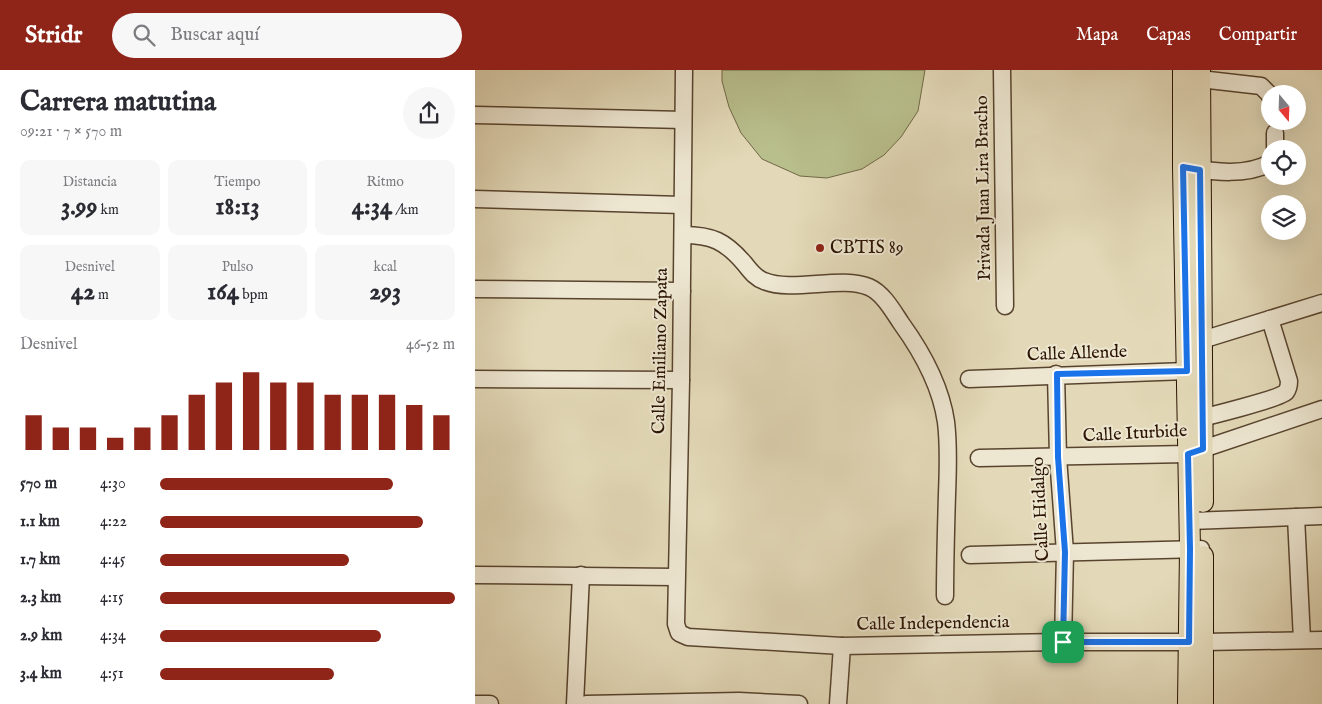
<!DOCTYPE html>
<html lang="es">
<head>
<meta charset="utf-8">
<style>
	:root { --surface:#fff; --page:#f7f7f7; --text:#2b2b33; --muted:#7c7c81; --accent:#8f2418 }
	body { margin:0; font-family:"IM FELL English",serif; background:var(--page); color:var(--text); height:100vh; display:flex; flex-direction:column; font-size:19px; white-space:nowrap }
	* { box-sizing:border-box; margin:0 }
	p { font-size:16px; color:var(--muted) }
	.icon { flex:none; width:28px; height:28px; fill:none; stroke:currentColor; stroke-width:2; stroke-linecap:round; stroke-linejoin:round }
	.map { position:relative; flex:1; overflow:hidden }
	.drawer { display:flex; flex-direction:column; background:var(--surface); width:475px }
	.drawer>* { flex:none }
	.needle { width:32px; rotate:161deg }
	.controls { position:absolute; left:786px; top:15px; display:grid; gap:10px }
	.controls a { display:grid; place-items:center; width:45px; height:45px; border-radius:50%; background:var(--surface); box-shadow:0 5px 20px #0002; font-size:25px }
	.pin { position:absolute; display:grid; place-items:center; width:42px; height:42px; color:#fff; margin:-21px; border-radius:10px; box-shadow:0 2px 8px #0006 }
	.round { display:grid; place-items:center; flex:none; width:52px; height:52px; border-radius:26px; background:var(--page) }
	.overview { display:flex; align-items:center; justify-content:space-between; height:85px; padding:0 20px }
	h1 { font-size:28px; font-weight:700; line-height:38px }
	.metrics { display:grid; grid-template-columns:repeat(3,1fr); gap:8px; height:85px; padding:5px 20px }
	.metrics div { display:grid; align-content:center; border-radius:10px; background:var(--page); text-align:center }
	.metrics b { font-size:25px; font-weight:700 }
	.metrics small { font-size:14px; font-weight:400 }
	.metrics p { font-size:14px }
	.chart { height:140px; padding:10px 20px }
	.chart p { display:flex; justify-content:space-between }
	.chart svg { width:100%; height:90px; margin-top:5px; stroke:var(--accent); stroke-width:6 }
	ul { padding:0 20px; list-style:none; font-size:16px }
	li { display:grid; grid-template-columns:80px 60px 1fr; align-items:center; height:38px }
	li i { height:12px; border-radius:6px; background:var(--accent) }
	header { display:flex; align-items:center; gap:30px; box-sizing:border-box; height:70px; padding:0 25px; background:var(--accent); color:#fff }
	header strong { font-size:24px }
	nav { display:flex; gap:28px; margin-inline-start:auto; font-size:18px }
	.search { width:350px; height:45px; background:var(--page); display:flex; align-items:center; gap:12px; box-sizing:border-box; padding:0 18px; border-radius:28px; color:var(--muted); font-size:19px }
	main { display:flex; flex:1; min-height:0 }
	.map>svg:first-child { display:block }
	.green { fill:#b8be8c; stroke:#716846 }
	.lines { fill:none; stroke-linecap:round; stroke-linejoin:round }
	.minor-casing { stroke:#58442e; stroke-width:19 }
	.major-casing { stroke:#2a1300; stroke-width:22 }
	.minor { stroke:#ede6d1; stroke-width:16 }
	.major { stroke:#e3d9b8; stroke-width:20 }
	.route-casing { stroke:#fff; stroke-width:10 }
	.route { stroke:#1a73e8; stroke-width:6 }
	.poi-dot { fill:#8f2418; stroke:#ede6d1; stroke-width:2 }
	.labels { text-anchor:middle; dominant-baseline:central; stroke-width:4; stroke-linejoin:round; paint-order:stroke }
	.street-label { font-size:18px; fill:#2a1300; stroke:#ede6d1 }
	.poi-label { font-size:18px; fill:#2a1300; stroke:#ede6d1; text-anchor:start }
</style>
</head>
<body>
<header>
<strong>Stridr</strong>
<div class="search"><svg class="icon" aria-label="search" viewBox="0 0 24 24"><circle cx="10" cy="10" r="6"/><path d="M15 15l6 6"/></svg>Buscar aquí</div>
<nav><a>Mapa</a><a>Capas</a><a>Compartir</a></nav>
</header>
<main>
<section class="drawer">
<div class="overview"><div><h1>Carrera matutina</h1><p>09:21 · 7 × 570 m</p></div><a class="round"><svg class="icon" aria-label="share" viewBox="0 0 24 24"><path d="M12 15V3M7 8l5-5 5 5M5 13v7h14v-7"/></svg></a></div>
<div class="metrics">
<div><p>Distancia</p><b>3.99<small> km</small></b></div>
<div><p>Tiempo</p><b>18:13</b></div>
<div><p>Ritmo</p><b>4:34<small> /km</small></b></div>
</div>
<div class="metrics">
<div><p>Desnivel</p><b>42<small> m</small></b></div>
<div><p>Pulso</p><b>164<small> bpm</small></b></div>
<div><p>kcal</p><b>293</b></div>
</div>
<div class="chart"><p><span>Desnivel</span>46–52 m</p>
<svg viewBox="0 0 160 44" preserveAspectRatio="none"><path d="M5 44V27M15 44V33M25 44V33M35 44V38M45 44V33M55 44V27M65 44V17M75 44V11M85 44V6M95 44V11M105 44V11M115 44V17M125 44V17M135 44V17M145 44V22M155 44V27"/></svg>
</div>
<ul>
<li><b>570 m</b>4:30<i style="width:79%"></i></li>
<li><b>1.1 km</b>4:22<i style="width:89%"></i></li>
<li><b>1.7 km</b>4:45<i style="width:64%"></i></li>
<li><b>2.3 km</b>4:15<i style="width:100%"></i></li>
<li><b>2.9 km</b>4:34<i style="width:75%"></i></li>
<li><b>3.4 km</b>4:51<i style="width:59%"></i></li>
</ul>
</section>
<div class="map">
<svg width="847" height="634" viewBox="0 0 847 634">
	<rect width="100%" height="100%" fill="#e3d9b8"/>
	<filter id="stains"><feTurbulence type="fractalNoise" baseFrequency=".004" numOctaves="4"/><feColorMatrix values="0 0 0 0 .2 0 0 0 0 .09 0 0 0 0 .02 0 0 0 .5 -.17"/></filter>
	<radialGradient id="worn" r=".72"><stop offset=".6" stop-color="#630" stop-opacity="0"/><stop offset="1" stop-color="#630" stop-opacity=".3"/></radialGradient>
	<polygon class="green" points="247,0 450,0 443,41 426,67 409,85 387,99 352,108 325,106 287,89 266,63 254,37 247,11"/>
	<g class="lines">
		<defs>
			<g id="minor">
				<polyline points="209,0 206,310 201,554 204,563 213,567 367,576 588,572 729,572 847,570"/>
				<polyline points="527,0 530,236"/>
				<polyline points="725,9 786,16 793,23 795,26"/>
				<polyline points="0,45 208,50"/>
				<polyline points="800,79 800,63"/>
				<path d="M714,98c26,4 57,8 81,-5"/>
				<polyline points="0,129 207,135"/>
				<path d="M208,165c29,0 42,6 61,28 6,7 11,15 20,18 29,12 77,-6 105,6 14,6 24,24 32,36 21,29 40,64 45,99 3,24 2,48 1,72 -1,34 -2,68 -2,102"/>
				<polyline points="0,219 207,221"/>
				<polyline points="727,270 847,233"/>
				<polyline points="581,304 583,387 590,482 588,572"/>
				<polyline points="0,309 206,310"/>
				<polyline points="494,309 712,301"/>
				<path d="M717,350c14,-3 87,-21 94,-28 3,-4 3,-7 3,-11l-19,-62"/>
				<polyline points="504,388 713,384 847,339"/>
				<polyline points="821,447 827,570"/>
				<polyline points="715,451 847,446"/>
				<polyline points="495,485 726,479"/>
				<polyline points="0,505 201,507"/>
				<polyline points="0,634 15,634"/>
				<polyline points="100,634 106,505"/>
				<polyline points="111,634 264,631 324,634"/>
				<polyline points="363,634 367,576"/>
			</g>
			<g id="major">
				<polyline points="708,0 708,97 715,479 713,634"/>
				<polyline points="725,0 728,432"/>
				<polyline points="728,634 728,486"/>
			</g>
		</defs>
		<use href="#minor" class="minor-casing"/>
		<use href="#major" class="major-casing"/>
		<use href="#minor" class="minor"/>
		<use href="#major" class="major"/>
	</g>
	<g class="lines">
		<defs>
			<polygon id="route" points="708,97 725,100 728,379 713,384 715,479 714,572 588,572 590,482 583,387 582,304 712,301"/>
		</defs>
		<use href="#route" class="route-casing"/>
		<use href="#route" class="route"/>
	</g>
	<circle class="poi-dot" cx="345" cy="178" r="5"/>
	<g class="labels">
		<g class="street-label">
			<text transform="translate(509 118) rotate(-91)">Privada Juan Lira Bracho</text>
			<text transform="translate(186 281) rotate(-89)">Calle Emiliano Zapata</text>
			<text transform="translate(602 284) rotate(-2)">Calle Allende</text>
			<text transform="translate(660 364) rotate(-3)">Calle Iturbide</text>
			<text transform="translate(566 439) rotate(-93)">Calle Hidalgo</text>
			<text transform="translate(458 554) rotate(-1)">Calle Independencia</text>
		</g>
		<g class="poi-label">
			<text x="355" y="178">CBTIS 89</text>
		</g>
	</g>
	<rect width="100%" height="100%" filter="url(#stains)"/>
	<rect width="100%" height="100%" fill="url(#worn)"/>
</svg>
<div class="controls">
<a><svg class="needle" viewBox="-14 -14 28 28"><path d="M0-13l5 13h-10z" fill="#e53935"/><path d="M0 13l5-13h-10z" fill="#7c7c81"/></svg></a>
<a><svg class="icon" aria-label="locate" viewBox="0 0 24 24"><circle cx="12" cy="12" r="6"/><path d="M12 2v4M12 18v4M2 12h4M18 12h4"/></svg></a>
<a><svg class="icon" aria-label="layers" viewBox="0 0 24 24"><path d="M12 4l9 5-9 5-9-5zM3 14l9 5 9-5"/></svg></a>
</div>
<div class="pin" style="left:588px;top:572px;background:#1e9e55"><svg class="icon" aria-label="arrive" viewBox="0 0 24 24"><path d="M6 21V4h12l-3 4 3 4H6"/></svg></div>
</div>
</main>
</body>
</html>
